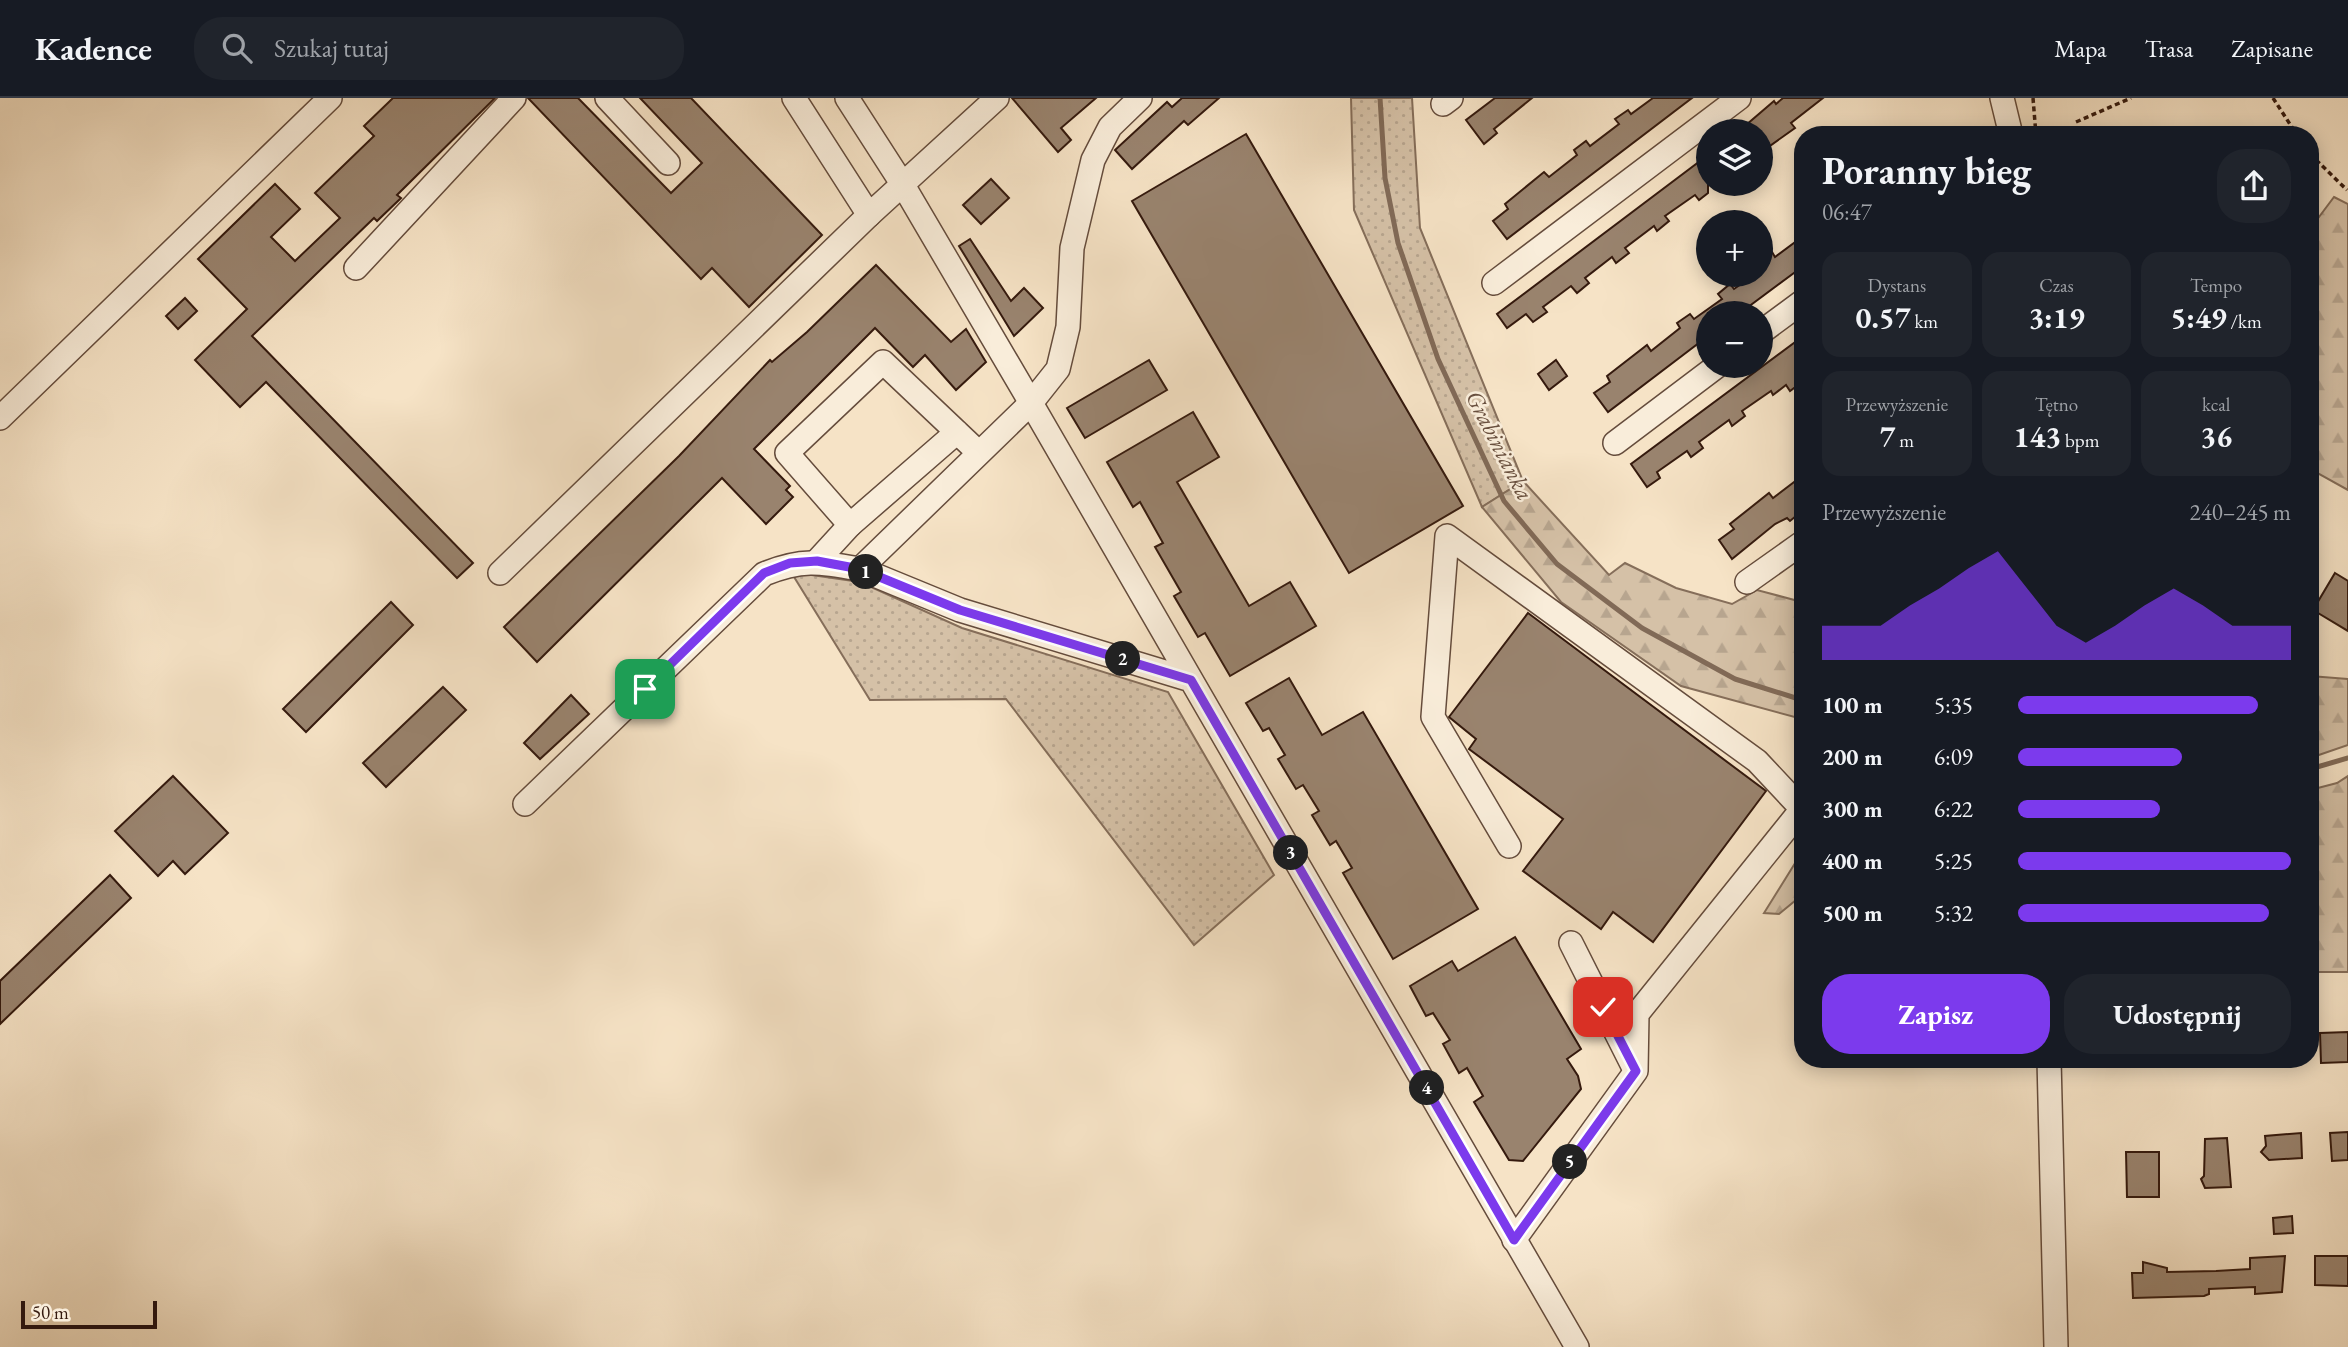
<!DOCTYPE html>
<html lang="pl">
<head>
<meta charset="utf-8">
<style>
	:root { --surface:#171b24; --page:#20242c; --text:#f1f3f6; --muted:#9ea1a6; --line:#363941; --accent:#7c3aed }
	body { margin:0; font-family:"EB Garamond",serif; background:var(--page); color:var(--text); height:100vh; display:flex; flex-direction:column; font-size:26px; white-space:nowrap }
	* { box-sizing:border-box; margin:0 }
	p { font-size:23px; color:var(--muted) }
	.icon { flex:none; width:38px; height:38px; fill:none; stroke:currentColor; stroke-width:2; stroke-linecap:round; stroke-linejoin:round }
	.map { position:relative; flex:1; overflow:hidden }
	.sheet { position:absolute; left:1794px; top:28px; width:525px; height:942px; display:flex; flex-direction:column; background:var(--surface); border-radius:28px; box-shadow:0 4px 18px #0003 }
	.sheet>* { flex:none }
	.controls { position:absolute; left:1696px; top:21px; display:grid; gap:14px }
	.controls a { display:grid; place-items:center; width:77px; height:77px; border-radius:50%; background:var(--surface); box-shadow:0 4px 18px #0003; font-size:35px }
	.scale { position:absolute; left:21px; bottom:18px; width:136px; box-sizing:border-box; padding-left:7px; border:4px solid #351a0e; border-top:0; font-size:19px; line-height:24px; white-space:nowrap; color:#351a0e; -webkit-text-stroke:5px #f9edda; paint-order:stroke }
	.pin { position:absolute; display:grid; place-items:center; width:60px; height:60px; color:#fff; margin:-30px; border-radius:14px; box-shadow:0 4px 10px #0006 }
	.km { position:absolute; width:35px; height:35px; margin:-18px; border-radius:50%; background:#222; color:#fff; font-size:19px; line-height:35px; text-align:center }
	.round { display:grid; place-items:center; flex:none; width:74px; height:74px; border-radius:28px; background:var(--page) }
	.summary { display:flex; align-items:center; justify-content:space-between; height:119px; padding:0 28px }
	h1 { font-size:38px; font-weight:700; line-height:52px }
	.metrics { display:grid; grid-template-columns:repeat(3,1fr); gap:10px; height:119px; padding:7px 28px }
	.metrics div { display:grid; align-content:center; border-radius:18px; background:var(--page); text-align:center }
	.metrics b { font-size:30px; font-weight:700 }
	.metrics small { font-size:19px; font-weight:400 }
	.metrics p { font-size:19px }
	.chart { height:196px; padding:14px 28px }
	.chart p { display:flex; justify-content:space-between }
	.chart svg { width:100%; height:126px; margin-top:7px; fill:var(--accent); opacity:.7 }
	.primary-button { display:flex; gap:14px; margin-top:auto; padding:14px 28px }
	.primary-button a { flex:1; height:80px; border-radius:28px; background:var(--accent); color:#fff; font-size:28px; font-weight:700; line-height:80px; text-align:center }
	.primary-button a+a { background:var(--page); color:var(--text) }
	ul { padding:0 28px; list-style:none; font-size:23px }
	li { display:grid; grid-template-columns:112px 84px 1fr; align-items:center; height:52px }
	li i { height:18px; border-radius:9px; background:var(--accent) }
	header { display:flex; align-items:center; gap:42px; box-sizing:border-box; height:98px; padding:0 35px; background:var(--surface); border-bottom:2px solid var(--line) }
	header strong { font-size:33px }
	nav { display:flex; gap:38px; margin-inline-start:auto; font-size:24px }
	.search { width:490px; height:63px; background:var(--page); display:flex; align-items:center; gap:18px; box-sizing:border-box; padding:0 24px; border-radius:28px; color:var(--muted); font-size:26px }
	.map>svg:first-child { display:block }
	.green { fill:url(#green-dots); stroke:#856e5a; stroke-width:2 }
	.forest { fill:url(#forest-firs); stroke:#856e5a; stroke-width:2 }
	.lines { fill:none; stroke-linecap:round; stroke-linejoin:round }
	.stream { stroke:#816a57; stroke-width:5 }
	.building { fill:#99836e; stroke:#351a0e; stroke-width:2 }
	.minor-casing { stroke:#654c3c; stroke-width:26 }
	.path { stroke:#351a0e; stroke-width:3.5; stroke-dasharray:5 3.5; stroke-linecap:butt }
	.minor { stroke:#f9edda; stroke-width:23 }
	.route-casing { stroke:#fff; stroke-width:14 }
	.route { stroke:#7c3aed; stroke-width:9 }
	.labels { text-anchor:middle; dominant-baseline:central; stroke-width:5; stroke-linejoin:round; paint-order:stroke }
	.water-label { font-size:24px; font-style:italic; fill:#684f3e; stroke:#f9edda }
</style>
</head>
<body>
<header>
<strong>Kadence</strong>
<div class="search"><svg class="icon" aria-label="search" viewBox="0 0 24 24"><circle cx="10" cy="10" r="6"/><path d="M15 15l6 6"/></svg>Szukaj tutaj</div>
<nav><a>Mapa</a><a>Trasa</a><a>Zapisane</a></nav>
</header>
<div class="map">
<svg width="2348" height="1249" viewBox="0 0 2348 1249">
	<defs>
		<pattern id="green-dots" width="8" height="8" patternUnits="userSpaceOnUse" patternTransform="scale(1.75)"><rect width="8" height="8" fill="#d5c1a7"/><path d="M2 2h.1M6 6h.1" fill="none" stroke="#b7a58f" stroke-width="1.8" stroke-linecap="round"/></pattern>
		<pattern id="forest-firs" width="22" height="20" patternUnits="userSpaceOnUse" patternTransform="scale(1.75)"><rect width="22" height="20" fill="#d5c1a7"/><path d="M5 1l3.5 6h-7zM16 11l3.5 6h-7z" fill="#b7a58f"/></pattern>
	</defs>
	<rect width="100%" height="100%" fill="#f6e3c6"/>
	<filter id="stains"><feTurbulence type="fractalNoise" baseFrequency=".00286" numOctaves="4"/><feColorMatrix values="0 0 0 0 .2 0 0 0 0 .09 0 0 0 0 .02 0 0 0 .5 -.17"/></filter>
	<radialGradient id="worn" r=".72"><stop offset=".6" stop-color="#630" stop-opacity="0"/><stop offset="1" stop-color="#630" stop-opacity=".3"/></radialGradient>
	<g class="green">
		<polygon points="1351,0 1412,0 1420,130 1523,383 1482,409 1354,112"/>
		<polygon points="791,474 860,484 962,530 1168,594 1274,777 1194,847 1006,601 870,602"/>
	</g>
	<g class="forest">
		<polygon points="2334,99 2348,106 2348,392 2310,371 2310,131"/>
		<polygon points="1523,383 1609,477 1625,465 1676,490 1732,506 1757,492 1802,504 1802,621 1681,588 1561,504 1482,409"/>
		<polygon points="2310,578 2348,581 2348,647 2310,660"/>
		<polygon points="2348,678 2348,874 2310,874 2310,692 2337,685"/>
		<polygon points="1802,754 1802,797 1779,816 1764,815"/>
	</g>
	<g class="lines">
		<g class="stream">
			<polyline points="1380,0 1385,80 1398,145 1438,261 1504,403 1557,466 1642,530 1735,581 1802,602"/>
			<polyline points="2310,671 2348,660"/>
		</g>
	</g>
	<g class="building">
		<polygon points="393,0 495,0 397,97 401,100 377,123 374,120 252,238 473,465 457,480 266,284 240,309 195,262 247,211 198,161 275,86 300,111 271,139 295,163 340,120 315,95 374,38 364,28"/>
		<polygon points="528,0 578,0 671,95 702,65 640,0 691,0 822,137 749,209 712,170 701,181"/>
		<polygon points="1012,0 1096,0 1061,30 1071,42 1058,54"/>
		<polygon points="1182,0 1219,0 1188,27 1184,23 1132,71 1115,52 1167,4 1172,9"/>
		<polygon points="1495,0 1532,0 1494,31 1497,35 1484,46 1466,22"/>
		<polygon points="1653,0 1692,0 1507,141 1493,123 1508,111 1505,106 1544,74 1549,79 1577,57 1574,52 1586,43 1590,48 1619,26 1615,21 1628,12 1631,16"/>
		<polygon points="1783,0 1823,0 1791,25 1795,30 1760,55 1760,33 1739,33 1774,3 1776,6"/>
		<polygon points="1246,36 1463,408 1349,475 1132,103"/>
		<polygon points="1708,57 1708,95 1699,102 1695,97 1665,118 1669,123 1657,133 1654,128 1625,150 1629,155 1616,165 1612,159 1585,180 1589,185 1577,195 1571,188 1543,209 1547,214 1533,224 1526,216 1507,230 1497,216"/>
		<polygon points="991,81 1009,100 981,126 963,107"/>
		<polygon points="1802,139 1802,169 1740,215 1708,215 1708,238 1608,314 1594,295 1610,284 1607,278 1647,247 1651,253 1680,230 1677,225 1690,216 1694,221 1722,201 1718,196 1730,186 1734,191 1754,177 1760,177 1760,162 1772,154 1775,159"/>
		<polygon points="970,141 1011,203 1024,190 1043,210 1014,238 959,148"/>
		<polygon points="876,167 951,244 966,231 986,264 956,292 925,257 913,269 875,230 754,351 790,388 786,392 793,399 766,426 722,380 537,564 504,529 679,358 770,262 772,264 807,234"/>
		<polygon points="185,200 197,213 178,231 166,218"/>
		<polygon points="1802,239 1802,284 1790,293 1786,287 1773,297 1771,293 1742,313 1745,318 1732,328 1729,322 1699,344 1703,350 1691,359 1687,353 1657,374 1660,380 1647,389 1631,366"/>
		<polygon points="1149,262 1167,292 1085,340 1067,310"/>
		<polygon points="1556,262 1567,278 1549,292 1538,276"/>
		<polygon points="1193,314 1219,359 1177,384 1249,508 1290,484 1316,528 1230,578 1205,535 1198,539 1174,498 1181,494 1155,449 1163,445 1140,404 1133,409 1107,364"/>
		<polygon points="1802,378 1802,413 1790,423 1787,420 1775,426 1732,461 1719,442 1734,431 1730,426 1769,395 1773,400"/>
		<polygon points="2335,475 2348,483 2348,533 2313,512"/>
		<polygon points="391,504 413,527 306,634 283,611"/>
		<polygon points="1528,515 1766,693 1653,844 1613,814 1601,831 1523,773 1563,721 1469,651 1476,641 1449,619"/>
		<polygon points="1289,580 1322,637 1363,614 1478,811 1393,861 1343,775 1352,770 1336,743 1330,747 1312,717 1319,713 1303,687 1296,691 1278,661 1285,657 1269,630 1263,633 1246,605"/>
		<polygon points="443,589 466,612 386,689 363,665"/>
		<polygon points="571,597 589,616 540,661 524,645"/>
		<polygon points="173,678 228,735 185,776 173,763 158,778 115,733"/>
		<polygon points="110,777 131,800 0,926 0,883"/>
		<polygon points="1515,839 1581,951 1567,961 1578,978 1581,991 1523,1063 1509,1062 1474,1004 1483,998 1467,970 1459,975 1443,946 1450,942 1433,915 1426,918 1410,888 1452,863 1458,873"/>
		<polygon points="2348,934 2348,964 2321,965 2320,935"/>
		<polygon points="2348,1034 2348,1062 2332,1063 2330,1035"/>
		<polygon points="2301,1035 2302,1060 2269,1062 2261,1054 2266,1048 2265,1038"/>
		<polygon points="2227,1040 2231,1089 2205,1090 2201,1081 2204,1078 2205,1041"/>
		<polygon points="2126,1054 2159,1054 2159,1099 2127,1099"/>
		<polygon points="2292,1118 2293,1135 2274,1136 2273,1120"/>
		<polygon points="2285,1158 2282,1194 2255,1196 2255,1189 2209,1191 2209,1196 2204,1198 2133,1200 2132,1175 2143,1175 2143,1164 2167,1170 2167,1174 2216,1173 2250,1171 2250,1160"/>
		<polygon points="2315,1158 2348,1158 2348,1188 2315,1187"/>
	</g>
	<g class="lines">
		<defs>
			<g id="minor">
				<polyline points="607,0 668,65"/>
				<polyline points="794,0 869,117 997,0"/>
				<polyline points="847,0 903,87 1031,305 1058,271 1068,229 1072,150 1093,62 1110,29 1140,0"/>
				<polyline points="2002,0 2011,37"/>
				<polyline points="1443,6 1451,0"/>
				<polyline points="356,170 514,0"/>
				<polyline points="1494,185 1739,0"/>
				<polyline points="1760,235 1802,204"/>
				<polyline points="0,320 330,0"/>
				<polyline points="957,334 850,427 787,355 883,264 978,354"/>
				<polyline points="1615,345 1717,268"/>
				<polyline points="817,463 850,427"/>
				<polyline points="500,475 869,117"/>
				<polyline points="1747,484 1802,445"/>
				<path d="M1191,582l-231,-70 -100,-41 171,-166c182,314 362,630 546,944"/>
				<path d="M525,706l239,-230c38,-16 57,-12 96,-5"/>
				<polyline points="1509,748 1433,619 1447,438 1757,663 1802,711 1637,916 1636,973 1514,1142"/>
				<polyline points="1571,845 1634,970"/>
				<polyline points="2049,961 2056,1249"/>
			</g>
		</defs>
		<use href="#minor" class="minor-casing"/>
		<g class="path">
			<polyline points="2033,0 2036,37"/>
			<polyline points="2273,0 2297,37"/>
			<polyline points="2076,24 2131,0"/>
			<polyline points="2310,56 2347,92"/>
		</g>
		<use href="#minor" class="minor"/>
	</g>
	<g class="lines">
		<defs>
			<polyline id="route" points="645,591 764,475 790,465 817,463 860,471 960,512 1191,582 1514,1142 1636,973 1603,909"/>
		</defs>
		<use href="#route" class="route-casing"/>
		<use href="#route" class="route"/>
	</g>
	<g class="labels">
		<g class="water-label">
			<text transform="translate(1500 347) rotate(63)">Grabinianka</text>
		</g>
	</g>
	<rect width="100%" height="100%" filter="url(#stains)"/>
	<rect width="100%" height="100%" fill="url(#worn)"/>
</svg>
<div class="controls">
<a><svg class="icon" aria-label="layers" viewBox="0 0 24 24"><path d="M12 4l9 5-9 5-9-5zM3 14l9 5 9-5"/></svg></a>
<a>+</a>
<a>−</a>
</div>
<div class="scale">50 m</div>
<div class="pin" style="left:645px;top:591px;background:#1e9e55"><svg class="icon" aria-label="arrive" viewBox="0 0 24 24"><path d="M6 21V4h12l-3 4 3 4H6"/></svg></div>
<div class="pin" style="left:1603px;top:909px;background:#d93025"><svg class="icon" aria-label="check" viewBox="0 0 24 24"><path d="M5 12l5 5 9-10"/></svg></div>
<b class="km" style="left:866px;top:474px">1</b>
<b class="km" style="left:1123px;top:561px">2</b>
<b class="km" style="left:1291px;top:755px">3</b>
<b class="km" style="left:1427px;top:990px">4</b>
<b class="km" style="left:1570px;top:1064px">5</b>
<section class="sheet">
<div class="summary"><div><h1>Poranny bieg</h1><p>06:47</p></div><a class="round"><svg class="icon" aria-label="share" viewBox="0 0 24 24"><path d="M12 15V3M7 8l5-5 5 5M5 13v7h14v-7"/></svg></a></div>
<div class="metrics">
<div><p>Dystans</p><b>0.57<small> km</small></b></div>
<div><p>Czas</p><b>3:19</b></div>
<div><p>Tempo</p><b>5:49<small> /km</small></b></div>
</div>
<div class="metrics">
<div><p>Przewyższenie</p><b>7<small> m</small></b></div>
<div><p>Tętno</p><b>143<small> bpm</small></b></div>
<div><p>kcal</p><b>36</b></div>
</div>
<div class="chart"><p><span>Przewyższenie</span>240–245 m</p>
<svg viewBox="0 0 160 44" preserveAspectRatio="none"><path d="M0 44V32L10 32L20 32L30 25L40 19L50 12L60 6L70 19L80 32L90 38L100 32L110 25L120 19L130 25L140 32L150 32L160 32V44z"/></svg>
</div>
<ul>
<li><b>100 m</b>5:35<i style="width:88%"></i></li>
<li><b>200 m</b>6:09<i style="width:60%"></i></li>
<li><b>300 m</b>6:22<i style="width:52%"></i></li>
<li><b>400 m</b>5:25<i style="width:100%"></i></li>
<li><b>500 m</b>5:32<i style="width:92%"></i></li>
</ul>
<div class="primary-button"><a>Zapisz</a><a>Udostępnij</a></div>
</section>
</div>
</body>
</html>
